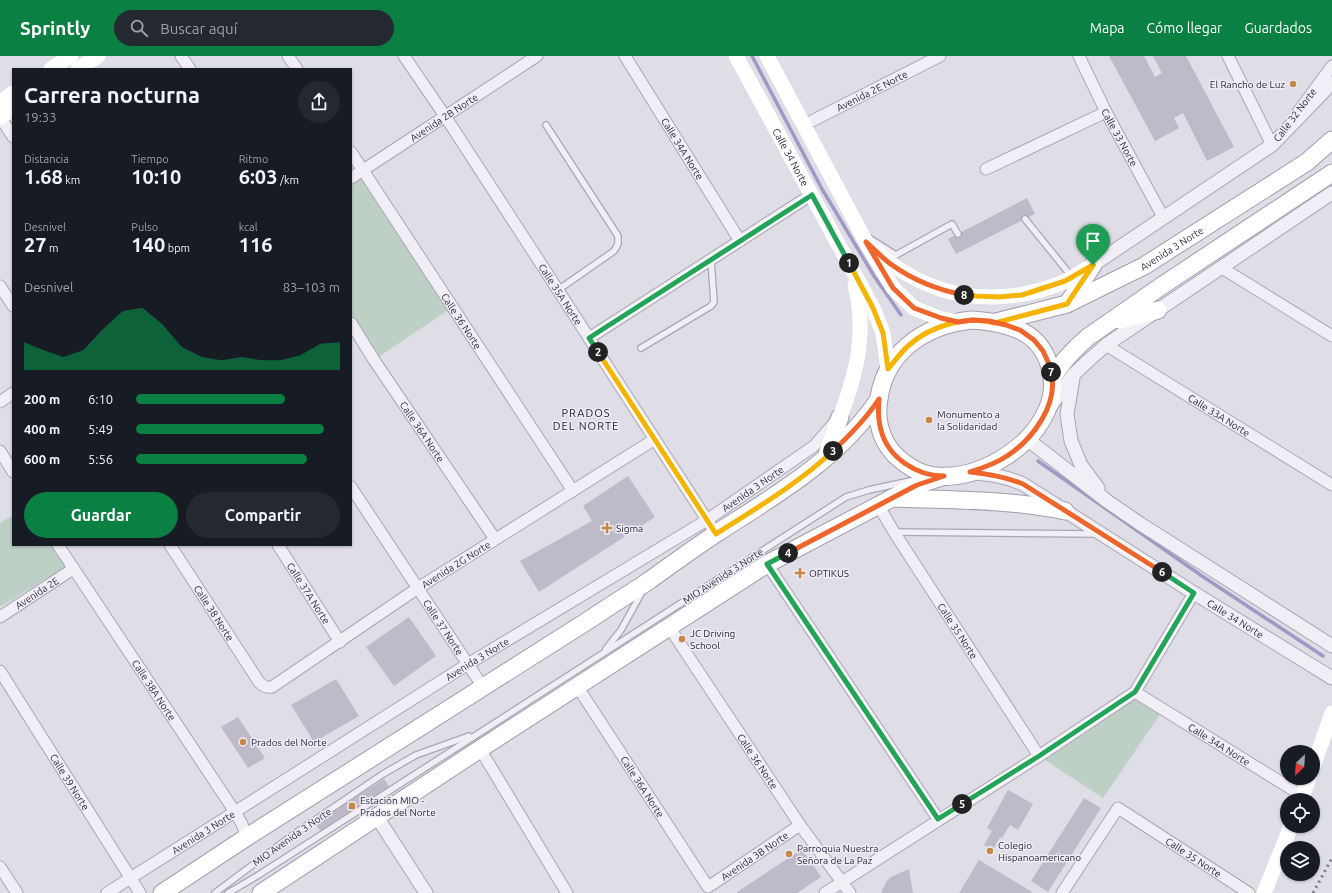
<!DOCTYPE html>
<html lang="es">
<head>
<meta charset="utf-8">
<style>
	:root { --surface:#171b24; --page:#242831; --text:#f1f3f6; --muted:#9ea1a6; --accent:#0b8043 }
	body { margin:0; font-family:Ubuntu,sans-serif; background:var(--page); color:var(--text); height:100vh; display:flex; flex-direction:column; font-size:15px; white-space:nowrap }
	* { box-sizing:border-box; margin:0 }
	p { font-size:13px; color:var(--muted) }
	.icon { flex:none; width:22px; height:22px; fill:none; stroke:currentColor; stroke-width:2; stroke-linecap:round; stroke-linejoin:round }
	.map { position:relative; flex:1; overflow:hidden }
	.panel { position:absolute; left:12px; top:12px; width:340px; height:478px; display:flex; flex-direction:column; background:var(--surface); border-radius:0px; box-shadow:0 1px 3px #0004 }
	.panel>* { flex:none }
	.needle { width:26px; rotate:205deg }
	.fabs { position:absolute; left:1280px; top:689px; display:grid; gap:8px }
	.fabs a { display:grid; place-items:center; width:40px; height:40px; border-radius:50%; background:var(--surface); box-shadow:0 1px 3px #0004; font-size:20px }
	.pin { position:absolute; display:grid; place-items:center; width:34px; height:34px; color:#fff; margin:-41px -17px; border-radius:50% 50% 50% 0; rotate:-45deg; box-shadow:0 0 4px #0007 }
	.pin .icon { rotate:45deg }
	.km { position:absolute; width:20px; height:20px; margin:-10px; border-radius:50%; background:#222; color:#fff; font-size:11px; line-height:20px; text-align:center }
	.round { display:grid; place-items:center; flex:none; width:42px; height:42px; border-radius:21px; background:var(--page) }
	.overview { display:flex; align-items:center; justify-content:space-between; height:68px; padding:0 12px }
	h1 { font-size:22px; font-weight:600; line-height:30px }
	.metrics { display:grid; grid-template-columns:repeat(3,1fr); gap:6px; height:68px; padding:4px 12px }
	.metrics div { display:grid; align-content:center }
	.metrics b { font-size:20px; font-weight:600 }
	.metrics small { font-size:11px; font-weight:400 }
	.metrics p { font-size:11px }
	.chart { height:112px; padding:8px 12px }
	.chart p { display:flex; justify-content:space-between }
	.chart svg { width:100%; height:72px; margin-top:4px; fill:var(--accent); opacity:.7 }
	.primary-button { display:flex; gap:8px; margin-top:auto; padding:8px 12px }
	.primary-button a { flex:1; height:46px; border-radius:24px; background:var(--accent); color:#fff; font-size:16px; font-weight:600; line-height:46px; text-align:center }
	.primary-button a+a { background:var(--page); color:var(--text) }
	ul { padding:0 12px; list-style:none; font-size:13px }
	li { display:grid; grid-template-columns:64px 48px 1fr; align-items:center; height:30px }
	li i { height:10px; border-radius:5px; background:var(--accent) }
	header { display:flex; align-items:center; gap:24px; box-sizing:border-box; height:56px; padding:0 20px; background:var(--accent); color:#fff }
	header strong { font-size:19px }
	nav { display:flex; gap:22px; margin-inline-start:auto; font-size:14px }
	.search { width:280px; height:36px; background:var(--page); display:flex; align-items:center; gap:10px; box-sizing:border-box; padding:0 14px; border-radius:22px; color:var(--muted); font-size:15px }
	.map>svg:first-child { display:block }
	.green { fill:#bed0c5 }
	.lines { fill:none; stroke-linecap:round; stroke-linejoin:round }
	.stream { stroke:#a099c5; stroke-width:3.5 }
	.building { fill:#bebac9 }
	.service-casing { stroke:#aaa6b3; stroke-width:8 }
	.minor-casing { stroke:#aaa6b3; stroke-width:13 }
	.tertiary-casing { stroke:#aaa6b3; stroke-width:15 }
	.primary-casing { stroke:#a29db1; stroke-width:19 }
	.service { stroke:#f1eff5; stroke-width:5.5 }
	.minor { stroke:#f1eff5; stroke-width:11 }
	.tertiary { stroke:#f1eff5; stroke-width:13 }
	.secondary { stroke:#fff; stroke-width:15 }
	.primary { stroke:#fff; stroke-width:17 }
	.rail { stroke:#7e778f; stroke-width:3; stroke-dasharray:2 4; stroke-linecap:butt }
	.split-1-casing { stroke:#fff; stroke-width:8 }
	.split-2-casing { stroke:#fff; stroke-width:8 }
	.split-3-casing { stroke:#fff; stroke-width:8 }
	.split-4-casing { stroke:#fff; stroke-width:8 }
	.split-5-casing { stroke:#fff; stroke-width:8 }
	.split-6-casing { stroke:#fff; stroke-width:8 }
	.split-7-casing { stroke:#fff; stroke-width:8 }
	.split-8-casing { stroke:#fff; stroke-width:8 }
	.split-9-casing { stroke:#fff; stroke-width:8 }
	.split-1 { stroke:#f5b400; stroke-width:5 }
	.split-2 { stroke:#22a559; stroke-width:5 }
	.split-3 { stroke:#f5b400; stroke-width:5 }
	.split-4 { stroke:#f0652b; stroke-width:5 }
	.split-5 { stroke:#22a559; stroke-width:5 }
	.split-6 { stroke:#22a559; stroke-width:5 }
	.split-7 { stroke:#f0652b; stroke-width:5 }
	.split-8 { stroke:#f0652b; stroke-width:5 }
	.split-9 { stroke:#f5b400; stroke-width:5 }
	.poi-dot { fill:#c78746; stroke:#eeecf4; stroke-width:1.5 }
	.labels { text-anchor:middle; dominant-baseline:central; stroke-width:3; stroke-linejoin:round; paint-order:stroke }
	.poi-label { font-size:10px; fill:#2d273c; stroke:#eeecf4; text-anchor:start }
	.street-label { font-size:10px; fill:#2d273c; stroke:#eeecf4 }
	.neighbourhood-label { font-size:11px; letter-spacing:1px; fill:#1f192c; stroke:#eeecf4 }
</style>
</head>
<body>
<header>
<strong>Sprintly</strong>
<div class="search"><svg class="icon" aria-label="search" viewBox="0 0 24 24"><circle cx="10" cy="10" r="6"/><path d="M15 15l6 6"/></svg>Buscar aquí</div>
<nav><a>Mapa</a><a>Cómo llegar</a><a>Guardados</a></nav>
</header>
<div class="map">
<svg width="1332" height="837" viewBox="0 0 1332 837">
	<rect width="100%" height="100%" fill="#dfdde6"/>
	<g class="green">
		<polygon points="363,114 453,251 374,304 351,267 351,122"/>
		<polygon points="13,459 13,489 54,489 67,510 0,551 0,467"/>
		<polygon points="1135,636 1163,654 1103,742 1039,700"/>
	</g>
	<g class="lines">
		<g class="stream">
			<polyline points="752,0 822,133 874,220 901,259"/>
			<polyline points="1038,405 1202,520 1323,600"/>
		</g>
	</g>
	<g class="building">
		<polygon points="1109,0 1144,0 1155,21 1162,17 1153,0 1186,0 1234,91 1207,105 1183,57 1174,62 1179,72 1155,85"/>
		<polygon points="1027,142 1035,158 956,198 948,183"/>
		<polygon points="628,420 655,461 539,536 520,505 592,465 583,450"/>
		<polygon points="409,561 436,600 394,630 366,591"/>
		<polygon points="336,623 359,660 314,686 291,649"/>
		<polygon points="238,661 265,702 248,712 221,671"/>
		<polygon points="384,723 390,732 321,776 315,767"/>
		<polygon points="1008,734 1033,748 1018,774 1010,769 1002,782 1000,781 993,794 984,789 992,775 987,772"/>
		<polygon points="1084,742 1101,752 1048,836 1031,825"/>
		<polygon points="802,793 821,821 797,837 737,837 737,836"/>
		<polygon points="979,804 1032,836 1031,837 959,837"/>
		<polygon points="909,813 913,837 881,837 886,826 891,821"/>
	</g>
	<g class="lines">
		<defs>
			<g id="service">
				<polyline points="546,69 618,180 618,188 614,195 558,234"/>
				<polyline points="1025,163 1072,221"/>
				<polyline points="869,182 896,199 952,168 958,178"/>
				<polyline points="641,292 711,250 714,246 711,204"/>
				<polyline points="894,476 1096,478"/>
				<polyline points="606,593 621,574 642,536"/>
				<polyline points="215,837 294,778 383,718 416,699 469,680"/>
				<polyline points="228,837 257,820 846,441 869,434 910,425"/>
			</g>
			<g id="minor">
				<polyline points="181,0 190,13"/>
				<polyline points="288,0 297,13"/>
				<path id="s1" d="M404,0l41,60 266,410"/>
				<path id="s2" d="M625,0l115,185"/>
				<path id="s3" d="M1079,0l27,56 57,105"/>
				<polyline points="1228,0 1272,89 1276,84"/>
				<polyline points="1298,56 1332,10"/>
				<polyline points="0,61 13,81"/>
				<path id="s4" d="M804,69l136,-69"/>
				<path id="s5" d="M351,96l222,339"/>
				<polyline points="986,113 1106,56"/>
				<path id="s6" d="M351,122l186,-122"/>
				<polyline points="1222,212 1332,280"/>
				<polyline points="0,230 13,250"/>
				<path id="s7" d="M351,267l23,37 121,179"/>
				<polyline points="589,282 811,139"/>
				<path id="s8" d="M1106,289l226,140"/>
				<polyline points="0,346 13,337"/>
				<polyline points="0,395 13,416"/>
				<path id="s9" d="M351,431l132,200"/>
				<path id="s10" d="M878,449l16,27 145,224"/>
				<path id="s11" d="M58,489l177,267 7,12 5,13"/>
				<path id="s12" d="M170,489l89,137c4,4 7,6 13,5l146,-99 237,-149"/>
				<path id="s13" d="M278,489l62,97"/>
				<polyline points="767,508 938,763"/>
				<path id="s14" d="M0,561l73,-48"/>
				<path id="s15" d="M669,571l131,198 50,68"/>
				<path id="s16" d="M0,615l140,222"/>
				<path id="s17" d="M577,630l131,201 92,-62"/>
				<path id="s18" d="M1135,636l168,104"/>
				<polyline points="480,693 567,837"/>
				<polyline points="0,811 17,837"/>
				<path id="s19" d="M107,837l361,-229 239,-144 107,-74 20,-23"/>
				<polyline points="825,837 1039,700 1135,636 1194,537"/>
				<path id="s20" d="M1062,837l56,-85 131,85"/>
			</g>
			<g id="tertiary">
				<polyline points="1093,209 1272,89 1332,27"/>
				<polyline points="1073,322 1067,358 1071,385 1081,409 1098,432"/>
				<polyline points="1050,351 1073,319 1089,304 1106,289 1332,137"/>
				<polyline points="1027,383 1107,445 1139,467 1332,590"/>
				<path id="s21" d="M974,417c17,1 33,4 49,11l171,109 138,85"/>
				<polyline points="377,761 426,837"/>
			</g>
			<g id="primary">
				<polyline points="1068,247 1093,209"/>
				<path d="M972,264c16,1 32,3 47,10 30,13 41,52 28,80 -17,39 -68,70 -111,66 -15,-1 -29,-10 -40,-20 -13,-13 -19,-31 -18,-50 4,-52 45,-81 94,-86z"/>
				<polyline points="1120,264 1158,254"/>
				<path id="s23" d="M996,266l71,-18 77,-38 163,-104 25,-22"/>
				<path d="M1053,321c9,-16 21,-28 35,-40l72,-50 172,-114"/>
				<polyline points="827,398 840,361"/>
				<path d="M892,442c57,2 116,1 173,13"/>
				<path d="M162,837l85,-56 345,-219c19,-13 39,-25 58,-38 22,-16 44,-32 67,-47 59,-38 122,-74 162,-134"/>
				<polyline points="261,837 480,693 767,508 917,429 945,420"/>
			</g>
		</defs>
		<use href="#service" class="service-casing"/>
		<use href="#minor" class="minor-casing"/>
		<use href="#tertiary" class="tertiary-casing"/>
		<use href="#primary" class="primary-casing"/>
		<use href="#service" class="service"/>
		<use href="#minor" class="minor"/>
		<use href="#tertiary" class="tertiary"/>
		<g class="secondary">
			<path id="s22" d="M736,0l137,252 10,25 5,36"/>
			<polyline points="767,0 866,186 893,232 914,252 941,263 958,266"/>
			<polyline points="51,13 71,0"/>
			<polyline points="78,13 98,0"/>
			<polyline points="0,46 13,37"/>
			<polyline points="0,61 13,53"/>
			<path d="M877,196c54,48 120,57 187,30 10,-5 20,-12 29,-17"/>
			<path d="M840,361c17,-45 27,-85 15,-132"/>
			<polyline points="1313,711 1332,657"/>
			<polyline points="1301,744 1309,722"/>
			<polyline points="1264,837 1291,770"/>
		</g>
		<use href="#primary" class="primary"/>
		<polyline class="rail" points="1313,837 1332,802"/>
	</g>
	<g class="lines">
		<defs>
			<path id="split-1" d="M849,207l24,45 10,25 5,36c7,-8 12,-16 20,-23 22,-20 58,-31 87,-23l72,-19 26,-39"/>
			<polyline id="split-2" points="598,296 589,282 812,139 849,207"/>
			<path id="split-3" d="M598,296l118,182c39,-25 83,-51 117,-83"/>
			<path id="split-4" d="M788,497l129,-68 27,-9c-27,0 -56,-18 -63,-46 -3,-10 -3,-20 -2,-31 -13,20 -29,36 -46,52"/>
			<polyline id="split-5" points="788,497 767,508 938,763 962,748"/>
			<polyline id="split-6" points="962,748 1039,700 1135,636 1194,537 1162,516"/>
			<path id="split-7" d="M1051,316c8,32 -18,67 -44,84 -12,8 -24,12 -37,16 19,2 36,5 53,12l139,88"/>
			<path id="split-8" d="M964,239c-26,-5 -51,-15 -72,-30 -10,-7 -18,-16 -26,-23l27,46 21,20 27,10 17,4 14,-2 17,1 17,4 14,5 14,10 9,11 6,13 2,8"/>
			<polyline id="split-9" points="964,239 976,240 999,241 1022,239 1065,225 1093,209"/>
		</defs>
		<use href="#split-1" class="split-1-casing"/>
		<use href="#split-2" class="split-2-casing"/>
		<use href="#split-3" class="split-3-casing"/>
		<use href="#split-4" class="split-4-casing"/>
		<use href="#split-5" class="split-5-casing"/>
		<use href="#split-6" class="split-6-casing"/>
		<use href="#split-7" class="split-7-casing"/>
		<use href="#split-8" class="split-8-casing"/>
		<use href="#split-9" class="split-9-casing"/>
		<use href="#split-1" class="split-1"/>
		<use href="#split-2" class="split-2"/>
		<use href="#split-3" class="split-3"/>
		<use href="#split-4" class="split-4"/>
		<use href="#split-5" class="split-5"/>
		<use href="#split-6" class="split-6"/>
		<use href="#split-7" class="split-7"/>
		<use href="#split-8" class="split-8"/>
		<use href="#split-9" class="split-9"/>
	</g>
	<g class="poi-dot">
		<circle cx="1293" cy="28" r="4"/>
		<circle cx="929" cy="364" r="4"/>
		<path d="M605 466h4v4h4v4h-4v4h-4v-4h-4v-4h4z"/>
		<path d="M798 511h4v4h4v4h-4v4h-4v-4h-4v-4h4z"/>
		<circle cx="682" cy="583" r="4"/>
		<circle cx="243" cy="686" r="4"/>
		<rect x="348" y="746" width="8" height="8" rx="2"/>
		<circle cx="990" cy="795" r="4"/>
		<circle cx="789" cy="798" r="4"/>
	</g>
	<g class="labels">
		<g class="poi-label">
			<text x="1285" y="28" text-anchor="end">El Rancho de Luz</text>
			<text x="937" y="358">Monumento a<tspan x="937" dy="12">la Solidaridad</tspan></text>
			<text x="616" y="472">Sigma</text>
			<text x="809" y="517">OPTIKUS</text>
			<text x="690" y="577">JC Driving<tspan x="690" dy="12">School</tspan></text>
			<text x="251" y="686">Prados del Norte</text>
			<text x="360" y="744">Estación MIO -<tspan x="360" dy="12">Prados del Norte</tspan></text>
			<text x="998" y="789">Colegio<tspan x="998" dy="12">Hispanoamericano</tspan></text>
			<text x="797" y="792">Parroquia Nuestra<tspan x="797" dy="12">Señora de La Paz</tspan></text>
		</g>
		<g class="street-label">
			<text stroke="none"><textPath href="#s4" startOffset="76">Avenida 2E Norte</textPath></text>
			<text transform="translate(1295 59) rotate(-53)">Calle 32 Norte</text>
			<text stroke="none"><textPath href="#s6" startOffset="111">Avenida 2B Norte</textPath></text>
			<text stroke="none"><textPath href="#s3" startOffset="91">Calle 33 Norte</textPath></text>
			<text stroke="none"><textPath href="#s2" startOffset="109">Calle 34A Norte</textPath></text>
			<text stroke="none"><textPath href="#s22" startOffset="115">Calle 34 Norte</textPath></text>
			<text stroke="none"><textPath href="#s23" startOffset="192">Avenida 3 Norte</textPath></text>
			<text stroke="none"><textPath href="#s1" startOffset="285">Calle 35A Norte</textPath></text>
			<text stroke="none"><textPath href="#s5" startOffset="202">Calle 36 Norte</textPath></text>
			<text stroke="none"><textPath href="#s8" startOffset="133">Calle 33A Norte</textPath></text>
			<text stroke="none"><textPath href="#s7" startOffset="130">Calle 36A Norte</textPath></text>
			<text stroke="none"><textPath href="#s19" startOffset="762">Avenida 3 Norte</textPath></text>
			<text stroke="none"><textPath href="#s12" startOffset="399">Avenida 2G Norte</textPath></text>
			<text transform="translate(723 520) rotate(-33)">MIO Avenida 3 Norte</text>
			<text stroke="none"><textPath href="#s14" startOffset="44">Avenida 2E</textPath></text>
			<text stroke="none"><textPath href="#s13" startOffset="57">Calle 37A Norte</textPath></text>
			<text stroke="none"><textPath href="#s12" startOffset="81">Calle 38 Norte</textPath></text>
			<text stroke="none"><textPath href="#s21" startOffset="302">Calle 34 Norte</textPath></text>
			<text stroke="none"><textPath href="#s9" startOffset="168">Calle 37 Norte</textPath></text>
			<text stroke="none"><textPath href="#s10" startOffset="149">Calle 35 Norte</textPath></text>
			<text stroke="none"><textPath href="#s19" startOffset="438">Avenida 3 Norte</textPath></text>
			<text stroke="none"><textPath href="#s11" startOffset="174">Calle 38A Norte</textPath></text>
			<text stroke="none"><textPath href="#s18" startOffset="99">Calle 34A Norte</textPath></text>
			<text stroke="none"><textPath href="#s15" startOffset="161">Calle 36 Norte</textPath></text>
			<text stroke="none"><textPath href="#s16" startOffset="131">Calle 39 Norte</textPath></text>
			<text stroke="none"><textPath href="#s17" startOffset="120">Calle 36A Norte</textPath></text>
			<text stroke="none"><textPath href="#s19" startOffset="114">Avenida 3 Norte</textPath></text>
			<text transform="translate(292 781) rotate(-35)">MIO Avenida 3 Norte</text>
			<text stroke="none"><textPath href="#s17" startOffset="296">Avenida 3B Norte</textPath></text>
			<text stroke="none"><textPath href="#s20" startOffset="192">Calle 35 Norte</textPath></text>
		</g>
		<g class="neighbourhood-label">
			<text x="586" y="357">PRADOS<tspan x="586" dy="13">DEL NORTE</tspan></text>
		</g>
	</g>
</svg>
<div class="fabs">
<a><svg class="needle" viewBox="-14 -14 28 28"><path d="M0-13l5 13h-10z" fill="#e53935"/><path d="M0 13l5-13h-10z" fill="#9ea1a6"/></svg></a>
<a><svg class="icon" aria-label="locate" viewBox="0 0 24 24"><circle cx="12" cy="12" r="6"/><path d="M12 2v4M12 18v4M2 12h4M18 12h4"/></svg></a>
<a><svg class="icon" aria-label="layers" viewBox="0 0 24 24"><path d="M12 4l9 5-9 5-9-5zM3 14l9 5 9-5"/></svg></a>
</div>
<div class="pin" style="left:1093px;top:209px;background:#1e9e55"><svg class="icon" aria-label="arrive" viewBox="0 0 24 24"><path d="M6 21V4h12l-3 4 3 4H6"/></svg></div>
<b class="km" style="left:849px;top:207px">1</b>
<b class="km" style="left:598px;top:296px">2</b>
<b class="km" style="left:833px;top:395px">3</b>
<b class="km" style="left:788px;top:497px">4</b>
<b class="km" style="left:962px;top:748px">5</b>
<b class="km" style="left:1162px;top:516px">6</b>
<b class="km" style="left:1051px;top:316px">7</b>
<b class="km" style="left:964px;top:239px">8</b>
<section class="panel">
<div class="overview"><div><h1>Carrera nocturna</h1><p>19:33</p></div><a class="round"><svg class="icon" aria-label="share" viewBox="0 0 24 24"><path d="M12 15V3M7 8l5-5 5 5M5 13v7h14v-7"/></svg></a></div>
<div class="metrics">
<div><p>Distancia</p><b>1.68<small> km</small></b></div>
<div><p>Tiempo</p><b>10:10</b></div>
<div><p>Ritmo</p><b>6:03<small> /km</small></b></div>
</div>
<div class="metrics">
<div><p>Desnivel</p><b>27<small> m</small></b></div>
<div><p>Pulso</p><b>140<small> bpm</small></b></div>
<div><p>kcal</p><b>116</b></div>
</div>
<div class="chart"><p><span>Desnivel</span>83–103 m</p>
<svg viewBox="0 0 160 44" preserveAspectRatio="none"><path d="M0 44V27L10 32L20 36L30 32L40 19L50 8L60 6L70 16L80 30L90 36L100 38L110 36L120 38L130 38L140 35L150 28L160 27V44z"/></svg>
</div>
<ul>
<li><b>200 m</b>6:10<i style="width:73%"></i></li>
<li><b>400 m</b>5:49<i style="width:92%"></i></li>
<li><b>600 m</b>5:56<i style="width:84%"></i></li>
</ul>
<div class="primary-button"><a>Guardar</a><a>Compartir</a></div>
</section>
</div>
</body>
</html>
